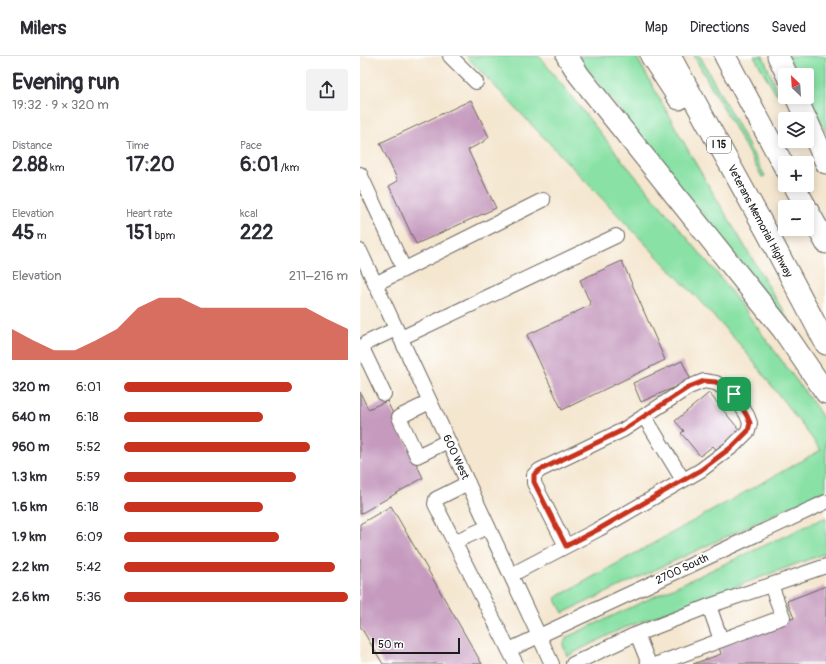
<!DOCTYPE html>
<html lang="en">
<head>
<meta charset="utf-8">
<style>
	:root { --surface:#fff; --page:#f2f2f3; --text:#2b2b33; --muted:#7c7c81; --line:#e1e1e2; --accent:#c8321e }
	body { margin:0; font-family:Pangolin,sans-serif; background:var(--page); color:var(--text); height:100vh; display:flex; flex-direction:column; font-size:15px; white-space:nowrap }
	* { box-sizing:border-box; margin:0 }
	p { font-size:13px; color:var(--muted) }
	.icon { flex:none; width:22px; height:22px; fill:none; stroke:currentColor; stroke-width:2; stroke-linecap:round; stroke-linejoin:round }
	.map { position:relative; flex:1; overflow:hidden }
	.sheet { display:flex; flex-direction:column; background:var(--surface); width:360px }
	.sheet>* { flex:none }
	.needle { width:26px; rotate:335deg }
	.buttons { position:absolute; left:418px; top:12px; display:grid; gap:8px }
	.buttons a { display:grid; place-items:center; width:36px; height:36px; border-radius:4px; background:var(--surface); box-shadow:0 2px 10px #0003; font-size:20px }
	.scale { position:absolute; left:12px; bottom:10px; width:88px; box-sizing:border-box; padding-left:4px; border:2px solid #1c1c1c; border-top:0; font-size:11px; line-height:14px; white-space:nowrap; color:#1c1c1c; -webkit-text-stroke:3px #fff; paint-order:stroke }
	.pin { position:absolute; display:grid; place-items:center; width:34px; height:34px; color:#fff; margin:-17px; border-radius:8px; box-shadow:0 2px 6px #0006 }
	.round { display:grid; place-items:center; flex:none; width:42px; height:42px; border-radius:4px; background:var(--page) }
	.summary { display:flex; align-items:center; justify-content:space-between; height:68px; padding:0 12px }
	h1 { font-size:22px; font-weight:800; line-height:30px }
	.figures { display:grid; grid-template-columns:repeat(3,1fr); gap:6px; height:68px; padding:4px 12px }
	.figures div { display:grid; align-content:center }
	.figures b { font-size:20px; font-weight:800 }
	.figures small { font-size:11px; font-weight:400 }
	.figures p { font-size:11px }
	.chart { height:112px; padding:8px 12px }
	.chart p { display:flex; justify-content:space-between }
	.chart svg { width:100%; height:72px; margin-top:4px; fill:var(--accent); opacity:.7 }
	ul { padding:0 12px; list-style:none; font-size:13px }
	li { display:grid; grid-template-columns:64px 48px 1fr; align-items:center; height:30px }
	li i { height:10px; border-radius:5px; background:var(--accent) }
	header { display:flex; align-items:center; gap:24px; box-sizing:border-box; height:56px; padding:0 20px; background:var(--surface); border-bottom:1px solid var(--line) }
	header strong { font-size:19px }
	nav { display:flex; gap:22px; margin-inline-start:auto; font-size:14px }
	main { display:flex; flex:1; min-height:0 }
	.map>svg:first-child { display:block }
	.green { fill:#89e1a5; stroke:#527e60 }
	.building { fill:#c59abe }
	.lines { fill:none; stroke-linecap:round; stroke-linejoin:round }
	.minor-casing { stroke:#68635b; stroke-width:16 }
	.highway-casing { stroke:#68635b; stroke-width:23 }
	.minor { stroke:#fff; stroke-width:14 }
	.highway { stroke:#fff; stroke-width:21 }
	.route-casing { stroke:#fff; stroke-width:8 }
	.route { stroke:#c8321e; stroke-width:5 }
	.labels { text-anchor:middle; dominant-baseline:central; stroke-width:4; stroke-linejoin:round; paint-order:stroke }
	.shield { fill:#fff; stroke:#606060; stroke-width:1 }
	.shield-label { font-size:10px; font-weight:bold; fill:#1c1c1c }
	.street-label { font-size:11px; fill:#1c1c1c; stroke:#fff }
</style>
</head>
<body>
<header>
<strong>Milers</strong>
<nav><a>Map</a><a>Directions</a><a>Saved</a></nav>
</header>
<main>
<section class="sheet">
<div class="summary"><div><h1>Evening run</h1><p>19:32 · 9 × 320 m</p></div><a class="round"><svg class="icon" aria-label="share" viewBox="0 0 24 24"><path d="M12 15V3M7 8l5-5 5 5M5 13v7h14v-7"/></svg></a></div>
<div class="figures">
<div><p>Distance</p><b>2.88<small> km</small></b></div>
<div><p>Time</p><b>17:20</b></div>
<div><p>Pace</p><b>6:01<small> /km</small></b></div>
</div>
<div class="figures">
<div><p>Elevation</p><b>45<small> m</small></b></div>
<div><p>Heart rate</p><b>151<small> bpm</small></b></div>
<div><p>kcal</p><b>222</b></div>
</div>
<div class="chart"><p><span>Elevation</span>211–216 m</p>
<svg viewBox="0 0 160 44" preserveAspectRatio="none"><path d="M0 44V25L10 32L20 38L30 38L40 32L50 25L60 12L70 6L80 6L90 12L100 12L110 12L120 12L130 12L140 12L150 19L160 25V44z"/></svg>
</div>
<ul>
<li><b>320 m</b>6:01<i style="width:75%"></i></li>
<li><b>640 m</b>6:18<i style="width:62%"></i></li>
<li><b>960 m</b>5:52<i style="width:83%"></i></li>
<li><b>1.3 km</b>5:59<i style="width:77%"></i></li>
<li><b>1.6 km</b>6:18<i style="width:62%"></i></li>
<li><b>1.9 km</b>6:09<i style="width:69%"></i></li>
<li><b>2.2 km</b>5:42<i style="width:94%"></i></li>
<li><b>2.6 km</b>5:36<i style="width:100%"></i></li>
</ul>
</section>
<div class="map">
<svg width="466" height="608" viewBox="0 0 466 608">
	<rect width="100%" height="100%" fill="#fff"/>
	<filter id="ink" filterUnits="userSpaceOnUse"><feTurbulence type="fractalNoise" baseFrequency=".025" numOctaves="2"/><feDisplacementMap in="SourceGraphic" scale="8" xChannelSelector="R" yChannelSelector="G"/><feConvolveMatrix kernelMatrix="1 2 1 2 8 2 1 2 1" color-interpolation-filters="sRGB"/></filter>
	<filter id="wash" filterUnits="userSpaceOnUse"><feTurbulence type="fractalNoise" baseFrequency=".012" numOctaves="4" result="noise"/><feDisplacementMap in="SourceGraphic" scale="16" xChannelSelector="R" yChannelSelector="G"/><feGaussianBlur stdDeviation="0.9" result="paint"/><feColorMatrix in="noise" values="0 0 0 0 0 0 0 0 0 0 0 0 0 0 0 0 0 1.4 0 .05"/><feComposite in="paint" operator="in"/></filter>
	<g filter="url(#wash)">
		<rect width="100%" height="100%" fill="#f4e6cf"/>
		<g class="green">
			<polygon points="106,0 179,0 262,104 360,221 456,351 466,367 466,434 203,557 195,542 461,394 382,291 338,243"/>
			<polygon points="217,0 276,0 333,103 435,275"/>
			<polygon points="334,0 340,0 405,120 402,121"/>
			<polygon points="394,0 403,0 418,37 416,38"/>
			<polygon points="428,0 466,0 466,77 447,38 447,19 438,19"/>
			<polygon points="466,461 466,497 259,574 207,600 203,589 207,581"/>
		</g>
		<g id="blocks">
			<g class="building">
				<polygon points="111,44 129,81 123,86 108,94 136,152 56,188 29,130 38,125 20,87"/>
				<polygon points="262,205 305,304 202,354 167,279 231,249 220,224"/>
				<polygon points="322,305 331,324 281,346 273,327"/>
				<polygon points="0,336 8,353 27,345 63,422 0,458"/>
				<polygon points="349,337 382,377 359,397 353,390 340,400 321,377 324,375 315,365"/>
				<polygon points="31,450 122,608 23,608 0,570 0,468"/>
				<polygon points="466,530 466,608 333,608 361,598 359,591 434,562 427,545"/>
			</g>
		</g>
	</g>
	<g filter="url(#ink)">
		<use href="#blocks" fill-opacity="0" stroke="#68635b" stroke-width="1"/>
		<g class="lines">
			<defs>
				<g id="minor">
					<polyline points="90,0 116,26"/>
					<polyline points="0,118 44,213"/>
					<polyline points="0,195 192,608"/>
					<polyline points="15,228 183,144"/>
					<polyline points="41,282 256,180"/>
					<polyline points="24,338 3,294 6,287 36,273"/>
					<polyline points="70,346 39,361 57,400 88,385"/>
					<polyline points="284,360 323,424"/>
					<polyline points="108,427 76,443 75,448 149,594"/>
					<polyline points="94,486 128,471"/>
					<polyline points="151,519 239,473 341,414 373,390 388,375 390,367 387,359 374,339 356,327 344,325 329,331 263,374 180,414 174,419 174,427 206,490"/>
					<polyline points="349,550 361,584"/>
					<polyline points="277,578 289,608"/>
					<polyline points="156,608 149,594 466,446"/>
					<polyline points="213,608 272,580 349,550 466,510"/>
					<polyline points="297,608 423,561 411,529"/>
				</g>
				<g id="highway">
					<polyline points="207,0 219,19 423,274 466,337"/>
					<polyline points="291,0 319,43"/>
					<polyline points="310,0 408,178 466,288"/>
					<polyline points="365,0 425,112"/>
					<polyline points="418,0 427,19"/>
					<polyline points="436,41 446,63"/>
					<polyline points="447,64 466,107"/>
					<polyline points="434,129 446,151"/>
					<polyline points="447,153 466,187"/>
				</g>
			</defs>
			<use href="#minor" class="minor-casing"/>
			<use href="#highway" class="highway-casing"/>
			<use href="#minor" class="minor"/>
			<use href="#highway" class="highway"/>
		</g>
	</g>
	<g class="lines" filter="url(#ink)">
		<defs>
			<polygon id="route" points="344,325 356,326 374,338 387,360 390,367 388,375 373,390 341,414 239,473 206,490 174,426 174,419 180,414 263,374 329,331"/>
		</defs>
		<use href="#route" class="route-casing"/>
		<use href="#route" class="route"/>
	</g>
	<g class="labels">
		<rect class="shield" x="347" y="81" width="24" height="16" rx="3"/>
		<g class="shield-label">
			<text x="359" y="89">I 15</text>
		</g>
		<g class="street-label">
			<text transform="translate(400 165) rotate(62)">Veterans Memorial Highway</text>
			<text transform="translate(96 401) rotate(65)">600 West</text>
			<text transform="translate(322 513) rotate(-25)">2700 South</text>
		</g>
	</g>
</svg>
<div class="buttons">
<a><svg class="needle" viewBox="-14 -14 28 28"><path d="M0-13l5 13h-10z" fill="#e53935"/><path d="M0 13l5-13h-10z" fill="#7c7c81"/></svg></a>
<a><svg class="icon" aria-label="layers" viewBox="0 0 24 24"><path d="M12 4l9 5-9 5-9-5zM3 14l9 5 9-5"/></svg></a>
<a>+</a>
<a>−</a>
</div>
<div class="scale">50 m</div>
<div class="pin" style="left:374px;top:338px;background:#1e9e55"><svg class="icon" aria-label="arrive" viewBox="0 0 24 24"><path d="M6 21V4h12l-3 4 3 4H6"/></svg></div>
</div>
</main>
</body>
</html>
